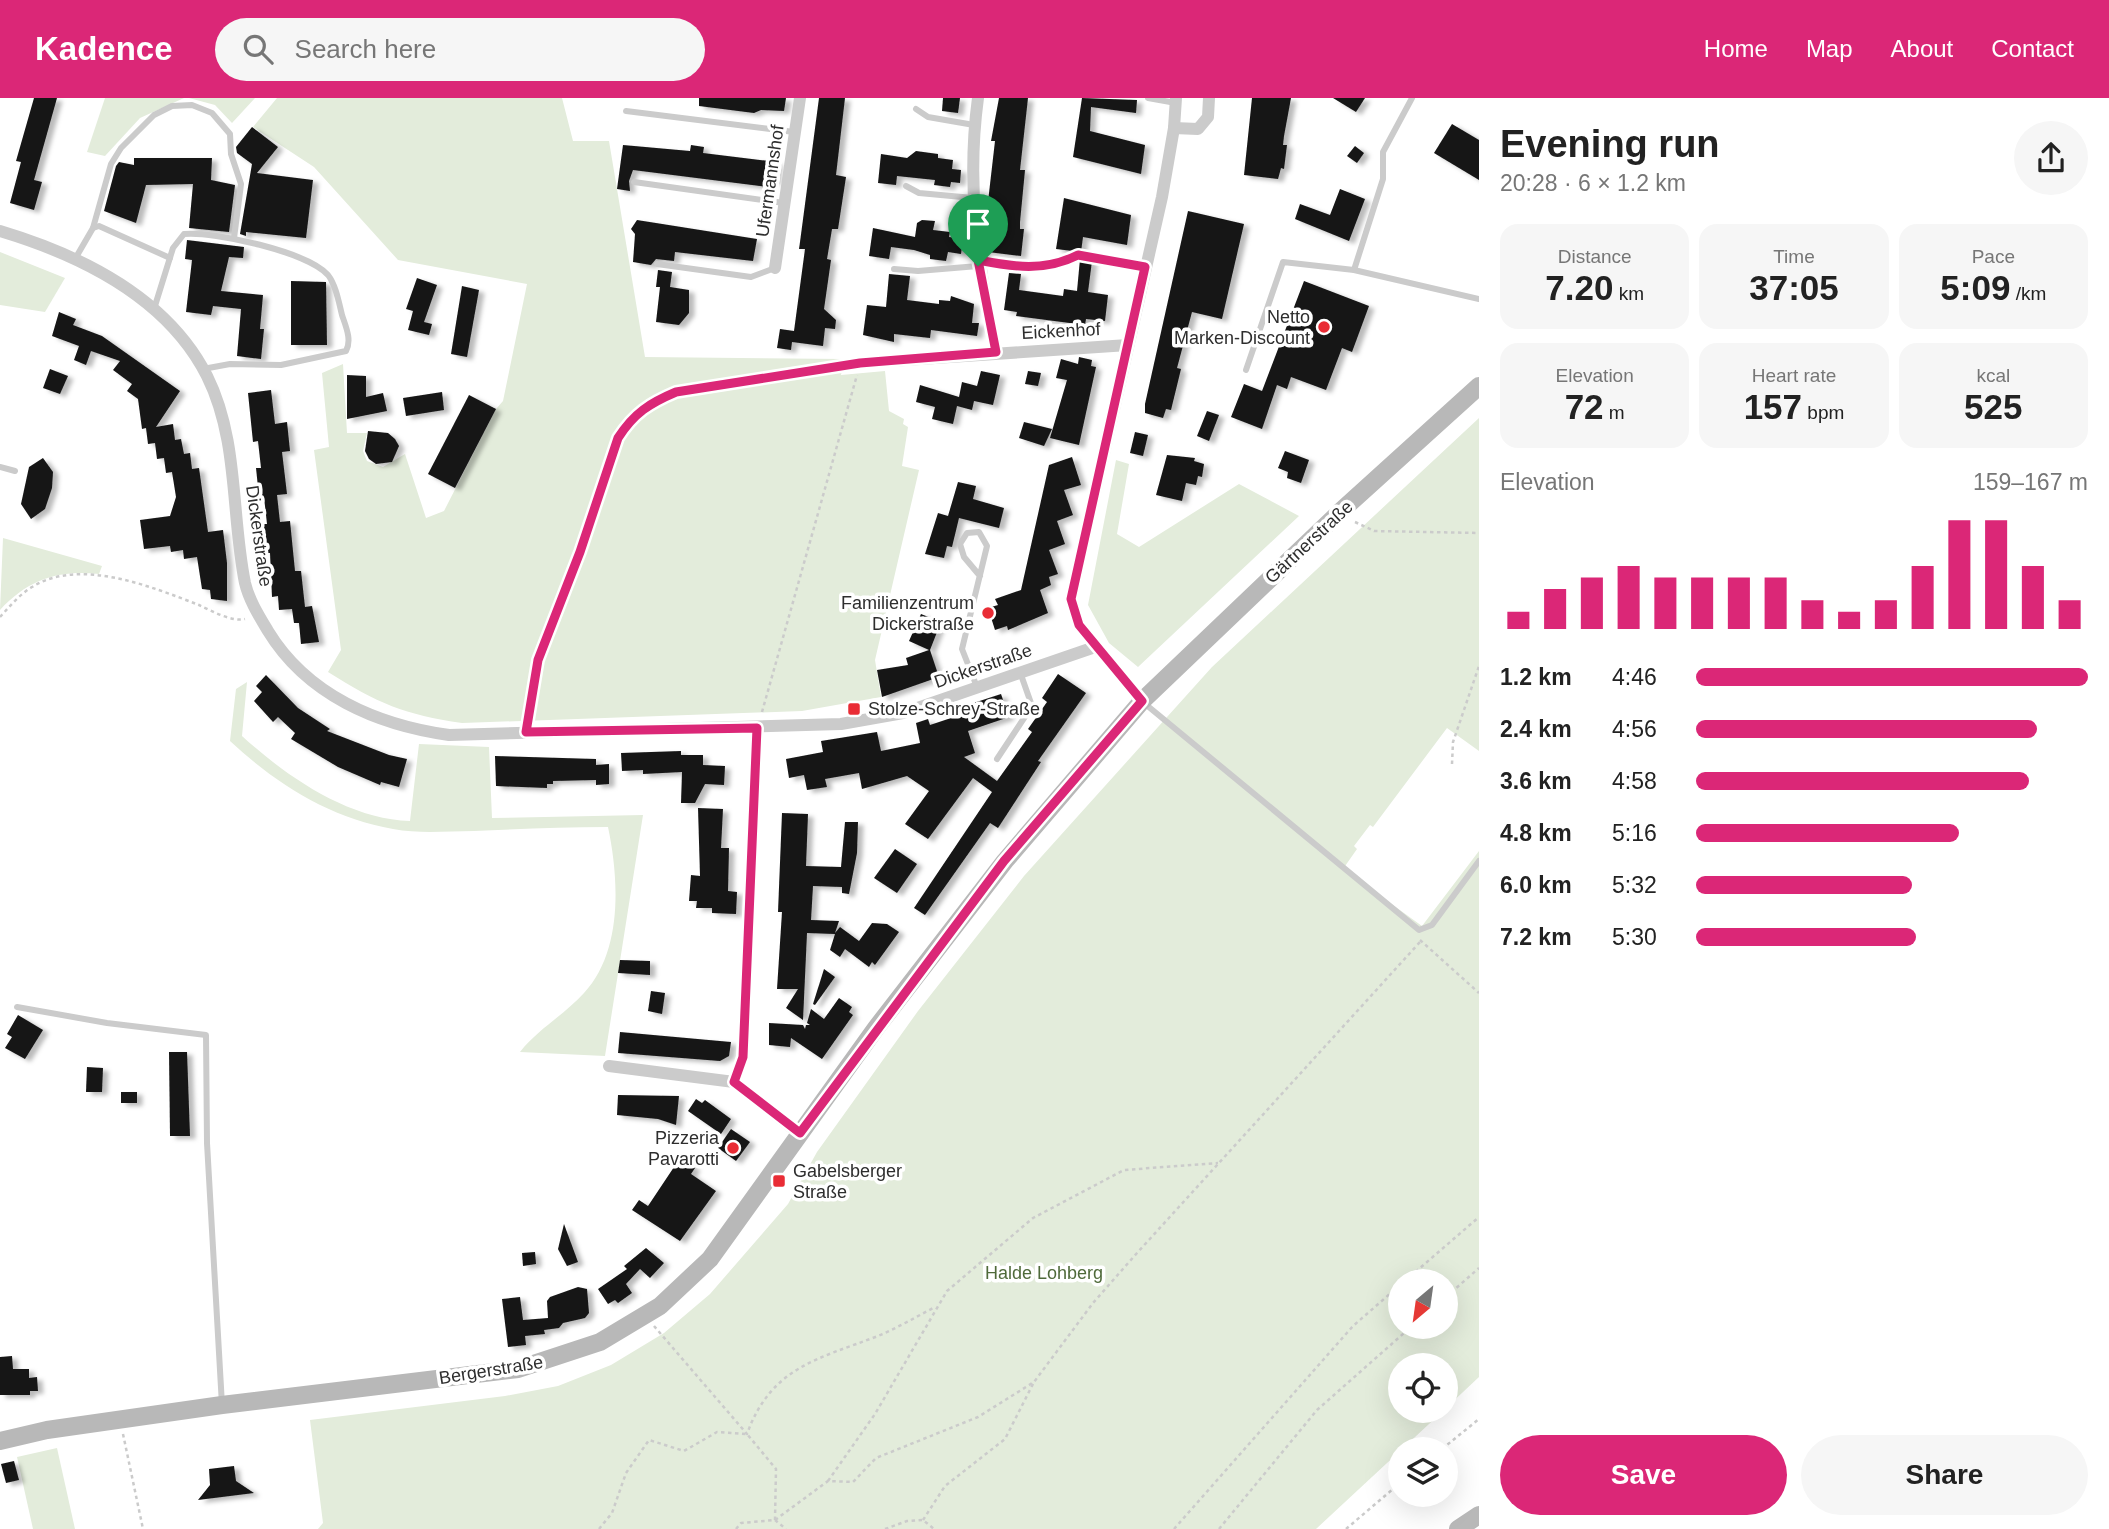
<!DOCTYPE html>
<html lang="en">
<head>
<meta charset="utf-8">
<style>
	:root { --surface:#fff; --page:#f6f6f6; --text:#222; --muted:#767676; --accent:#db2777 }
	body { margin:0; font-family:Arial,sans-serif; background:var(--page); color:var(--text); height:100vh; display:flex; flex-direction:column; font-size:26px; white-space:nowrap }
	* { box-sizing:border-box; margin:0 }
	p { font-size:23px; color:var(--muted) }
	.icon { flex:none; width:38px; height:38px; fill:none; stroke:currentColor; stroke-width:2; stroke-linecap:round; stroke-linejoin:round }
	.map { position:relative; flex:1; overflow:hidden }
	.details { display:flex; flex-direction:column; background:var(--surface); width:630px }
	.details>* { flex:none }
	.needle { width:46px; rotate:209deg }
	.controls { position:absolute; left:1388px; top:1171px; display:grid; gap:14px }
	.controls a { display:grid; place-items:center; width:70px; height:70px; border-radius:50%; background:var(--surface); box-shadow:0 7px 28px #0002; font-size:35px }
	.pin { position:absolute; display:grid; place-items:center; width:60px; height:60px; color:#fff; margin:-72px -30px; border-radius:50% 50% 50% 0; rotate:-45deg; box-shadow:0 0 7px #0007 }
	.pin .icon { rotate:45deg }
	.round { display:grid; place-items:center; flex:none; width:74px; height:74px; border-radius:37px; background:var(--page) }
	.headline { display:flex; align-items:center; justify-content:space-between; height:119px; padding:0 21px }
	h1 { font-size:38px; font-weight:600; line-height:52px }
	.figures { display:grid; grid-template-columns:repeat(3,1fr); gap:10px; height:119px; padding:7px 21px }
	.figures div { display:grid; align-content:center; border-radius:18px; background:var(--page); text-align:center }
	.figures b { font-size:35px; font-weight:600 }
	.figures small { font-size:19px; font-weight:400 }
	.figures p { font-size:19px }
	.chart { height:196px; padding:14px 21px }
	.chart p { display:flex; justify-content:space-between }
	.chart svg { width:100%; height:126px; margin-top:7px; stroke:var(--accent); stroke-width:6 }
	.cta { display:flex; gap:14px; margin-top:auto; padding:14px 21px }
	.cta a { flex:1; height:80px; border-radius:42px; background:var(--accent); color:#fff; font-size:28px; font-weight:600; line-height:80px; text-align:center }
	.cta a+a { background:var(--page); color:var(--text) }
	ul { padding:0 21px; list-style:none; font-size:23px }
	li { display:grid; grid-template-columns:112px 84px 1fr; align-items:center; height:52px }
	li i { height:18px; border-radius:9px; background:var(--accent) }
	header { display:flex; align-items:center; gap:42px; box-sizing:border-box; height:98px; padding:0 35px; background:var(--accent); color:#fff }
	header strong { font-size:33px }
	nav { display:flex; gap:38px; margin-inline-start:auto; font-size:24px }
	.search { width:490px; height:63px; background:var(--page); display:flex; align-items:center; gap:18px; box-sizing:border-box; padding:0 24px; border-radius:38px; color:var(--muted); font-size:26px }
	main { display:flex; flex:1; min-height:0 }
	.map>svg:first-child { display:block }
	.green { fill:#e3ecdb; fill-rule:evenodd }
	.building { fill:#151515; filter:url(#shadow) }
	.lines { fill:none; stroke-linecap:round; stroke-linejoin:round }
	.path { stroke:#cbcbcb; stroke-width:2.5; stroke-dasharray:3.5 3.5; stroke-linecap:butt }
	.lane { stroke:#cbcbcb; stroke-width:6 }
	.street { stroke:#cbcbcb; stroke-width:12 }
	.secondary { stroke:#b8b8b8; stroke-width:18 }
	.route-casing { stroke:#fff; stroke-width:14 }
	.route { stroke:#db2777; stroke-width:9 }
	.poi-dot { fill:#e92c35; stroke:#fff; stroke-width:2.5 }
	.labels { text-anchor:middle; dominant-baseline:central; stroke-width:7; stroke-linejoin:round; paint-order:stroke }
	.street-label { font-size:18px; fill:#2e2e2e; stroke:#fff }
	.poi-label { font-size:18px; fill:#2e2e2e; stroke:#fff; text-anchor:end }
	.park-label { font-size:18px; fill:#4f6a3a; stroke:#fff }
</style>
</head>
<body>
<header>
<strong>Kadence</strong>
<div class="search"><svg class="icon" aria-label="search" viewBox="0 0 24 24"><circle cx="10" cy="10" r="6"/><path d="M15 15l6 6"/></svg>Search here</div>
<nav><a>Home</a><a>Map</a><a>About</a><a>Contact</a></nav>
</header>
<main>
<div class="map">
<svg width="1479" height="1431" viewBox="0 0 1479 1431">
	<defs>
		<filter id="shadow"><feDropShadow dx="5.5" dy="3" stdDeviation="2" flood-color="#0004"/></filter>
	</defs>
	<rect width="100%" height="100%" fill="#fff"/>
	<g class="green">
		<polygon points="105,0 184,0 140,20 105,58 87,54"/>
		<polygon points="189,0 255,0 232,25 215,7"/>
		<path d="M277,0h285l11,43h36l36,216 199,2 -3,16 44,-4 4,40 15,8 -1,5 5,3 -6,39 17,4 -44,190 6,37 -79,14 -340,12c-57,-8 -85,-20 -134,-51l13,-22 -27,-200 15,-3 -7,-74 21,-9 4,69h20l-4,18 4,10 16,6 22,-13 21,64 18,-7 52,-102 7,-8 24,-117 -129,-24 -84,-93 -61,-40z"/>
		<polygon points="0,154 65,180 45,214 0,207"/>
		<path d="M1479,320v333l-32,-23 -74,99 -3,-2 -16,21 3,3 -14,20 79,57 57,-75v526l-33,31v-43h-46v45l43,1 -127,118h-998l5,-6 -13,-103 195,-24 53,-10 53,-21 53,-32 46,-39 78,-90 29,-52 101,-141 106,-135 188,-209zM1400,1183h46v45h-46z"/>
		<polygon points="1116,362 1129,366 1117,436 1139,449 1239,386 1299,418 1138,569 1109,545 1088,507"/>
		<path d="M3,440l99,28 -3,8c-41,-4 -70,5 -99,36z"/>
		<path d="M247,584l-5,54c45,41 106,83 168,85l9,-77 70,3 3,71 151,-3 -38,241 -85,-4c18,-23 44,-37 64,-59 39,-42 35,-114 24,-166 -45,0 -90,2 -134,4 -27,0 -54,3 -81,-2 -63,-11 -117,-45 -163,-88l6,-52z"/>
		<polygon points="57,1350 75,1431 33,1431 17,1359"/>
	</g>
	<g class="building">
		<polygon points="34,0 57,0 34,82 42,84 34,112 10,105 21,64 16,63"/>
		<polygon points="699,0 786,0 784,13 761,12 754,15 699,8"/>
		<polygon points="819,0 845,0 836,77 846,79 838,131 832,131 827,161 831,162 824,211 836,222 835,231 825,230 823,248 792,244 791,252 777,250 780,231 794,233 805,151 799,151 800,144"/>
		<polygon points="943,0 960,0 958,15 942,13"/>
		<polygon points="999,0 1028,0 1020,72 1025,72 1020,124 1020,131 1024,131 1021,158 988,154 992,122 986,121 995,43 991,43"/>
		<polygon points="1082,0 1137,2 1136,15 1091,9 1090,33 1145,47 1141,76 1073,59"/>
		<polygon points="1252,0 1291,0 1284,38 1283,47 1287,47 1284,71 1281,70 1278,81 1244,77"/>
		<polygon points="1333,0 1365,0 1356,14"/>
		<polygon points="1452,26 1479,42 1479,82 1434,55"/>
		<polygon points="252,29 278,49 257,75 313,82 306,140 246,134 246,138 240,136 252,66 237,55 236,49"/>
		<polygon points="623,47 690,53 691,47 704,49 703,55 777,64 775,84 768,83 767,89 633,72 629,83 630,93 617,91"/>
		<polygon points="1355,48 1364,55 1357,65 1347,58"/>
		<polygon points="916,53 938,56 938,60 953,62 952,71 961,72 960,85 951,84 950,89 934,87 935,82 897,78 896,87 878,85 881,56 907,60"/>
		<polygon points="134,60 212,60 211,82 235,87 229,134 189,130 193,86 146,87 136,125 104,113 116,68 119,64 134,67"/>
		<polygon points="1340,91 1365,101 1349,143 1295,121 1300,106 1330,117"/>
		<polygon points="1064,100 1131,117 1127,147 1083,139 1081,154 1056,151"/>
		<polygon points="1188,113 1244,126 1222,221 1192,214 1177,270 1181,271 1171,312 1166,311 1163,320 1145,315 1145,306"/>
		<polygon points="637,122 757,141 753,163 675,154 674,163 656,161 651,167 633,164 635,136 631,131"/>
		<polygon points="922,122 935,123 933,132 950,134 949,139 963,141 961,156 948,154 946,163 930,161 930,157 914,152 891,149 889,161 869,158 873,130 915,139 917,125"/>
		<polygon points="187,142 244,149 243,160 229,159 221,193 263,197 260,231 264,231 261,261 237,258 241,211 213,208 211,217 186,214 192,162 185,161"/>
		<polygon points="1080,161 1092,163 1088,194 1108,197 1105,223 1086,221 1085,227 1016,218 1017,214 1004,212 1009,175 1021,176 1019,192 1063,198 1064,191 1077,193"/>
		<polygon points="658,172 672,174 670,189 689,192 689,215 679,227 656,224 660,189 656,189"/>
		<polygon points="889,176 910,178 907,202 939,206 939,202 950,203 951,198 974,206 972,225 979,225 977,238 931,232 930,240 894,236 894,244 863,237 867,207 886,209"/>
		<polygon points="417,180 437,187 424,224 432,226 429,237 408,232 413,213 406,211"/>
		<polygon points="291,183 326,184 327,247 291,247"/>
		<polygon points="1304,183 1369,208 1352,254 1342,250 1326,292 1291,279 1287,291 1277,287 1262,331 1231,319 1244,286 1262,293"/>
		<polygon points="462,188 479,192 467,259 451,256"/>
		<polygon points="59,214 76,221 73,227 102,238 180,293 156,329 173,326 175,342 181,341 184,356 190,355 192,371 199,370 208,434 223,432 227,465 227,503 211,501 210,492 202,491 197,459 184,461 183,452 171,454 170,448 144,451 140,422 170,418 176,399 172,374 166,375 164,360 157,361 155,345 148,346 146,330 142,331 138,301 127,293 132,286 113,272 120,263 91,253 86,267 74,262 79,248 52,238"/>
		<polygon points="1079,259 1092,262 1091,268 1096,269 1079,347 1050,340 1067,282 1056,280 1061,261 1078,266"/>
		<polygon points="50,271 68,278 60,296 43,290"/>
		<polygon points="981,273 1000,277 993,307 974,303 972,312 957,308 953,326 932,321 935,309 916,304 920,287 959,299 962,284 977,288"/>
		<polygon points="1028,273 1041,275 1038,288 1025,286"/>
		<polygon points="347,277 366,278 366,299 383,295 387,313 347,321"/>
		<polygon points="271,292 275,326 287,324 290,353 282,354 287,396 277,397 280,424 290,423 295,473 301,473 305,509 312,508 319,544 301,546 299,525 294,525 292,511 279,512 278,498 272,499 270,455 266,455 262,426 267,426 264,399 259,399 256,370 261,370 258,343 253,344 248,295"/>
		<polygon points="442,294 444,312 406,318 403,300"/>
		<polygon points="469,297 496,311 455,390 428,376"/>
		<polygon points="1207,313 1219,317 1209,343 1197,338"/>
		<polygon points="1024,324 1052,331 1044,348 1019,340"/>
		<polygon points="368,333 388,335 395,341 399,348 392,364 376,366 369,361 365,353"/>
		<polygon points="1135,334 1148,337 1143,358 1130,355"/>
		<polygon points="1285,353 1309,362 1301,385 1287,380 1288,374 1278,370"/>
		<polygon points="1167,357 1195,360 1194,363 1204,366 1202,379 1198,378 1196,387 1186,385 1182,403 1156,397"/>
		<polygon points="1072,359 1081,387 1064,392 1073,417 1057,423 1065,446 1049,452 1058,476 1049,479 1051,487 1040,492 1048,515 1008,532 1007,528 995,532 988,510 998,507 995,501 1021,492 1049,367"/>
		<polygon points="43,360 53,374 52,390 45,411 31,421 21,406 29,369"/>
		<polygon points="958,384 976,388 973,401 1004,410 999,430 959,420 952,449 947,448 944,460 925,456 938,415 948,418"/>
		<polygon points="921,516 941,524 930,552 939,579 882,599 877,572 908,567 906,560 929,552 909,543"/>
		<polygon points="1058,576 1086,595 1038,663 1041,664 998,730 990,725 925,817 914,810 992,694 973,680 928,741 905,726 929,693 907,678 862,691 859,675 825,681 827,689 807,692 804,677 789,680 786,661 823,654 821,643 877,634 881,653 920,645 916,625 928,621 930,627 957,618 955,611 1001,596 1009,619 968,633 975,655 964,659 997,683 1032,634 1028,631 1047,604 1042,600"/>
		<polygon points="266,577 298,610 330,631 327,633 389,657 407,661 399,689 381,684 380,687 338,669 291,641 295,635 278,619 273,624 254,603 262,594 256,588"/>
		<polygon points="681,653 681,657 703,657 703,667 725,668 724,687 705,686 695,705 681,705 682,674 643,676 643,672 622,673 621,655"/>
		<polygon points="495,658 596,661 596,667 609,666 609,686 596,687 596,682 553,683 553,686 547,686 547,690 496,688"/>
		<polygon points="698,710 723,711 721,750 729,750 728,793 737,794 736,816 712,815 712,810 696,810 697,803 689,803 691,777 700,778"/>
		<polygon points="782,715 808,716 806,768 841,769 845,724 858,724 857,755 849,796 842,795 842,789 813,788 811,822 839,823 835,835 840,829 859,843 872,825 887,826 899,834 875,867 872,864 869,869 845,851 840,859 830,852 835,836 807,835 803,922 786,910 798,891 777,891 782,814 778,814"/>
		<polygon points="895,751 917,766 897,795 874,780"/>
		<polygon points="620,862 650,863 650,877 618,875"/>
		<polygon points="824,871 835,879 815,907 813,906"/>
		<polygon points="651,893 665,895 662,916 648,913"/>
		<polygon points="839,900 852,909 849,914 853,917 822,961 791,940 790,949 769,947 769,925 803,927 805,931 806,927 810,927 807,925 811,911 824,921"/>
		<polygon points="18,917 43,932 25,961 5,950 12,939 7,936"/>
		<polygon points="620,934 731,944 729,958 720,963 618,955"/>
		<polygon points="169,954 187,954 190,1038 170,1038"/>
		<polygon points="87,969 103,970 102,994 86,994"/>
		<rect x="121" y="994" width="16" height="11"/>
		<polygon points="618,997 679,998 676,1027 658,1021 617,1017"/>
		<polygon points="696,1001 702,1005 705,1002 731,1021 721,1036 688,1013"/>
		<polygon points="731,1031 750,1044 736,1063 718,1050"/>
		<polygon points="680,1060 695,1070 691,1076 716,1093 680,1143 632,1112 639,1102 648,1108"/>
		<polygon points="564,1126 578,1164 567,1168 558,1151"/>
		<polygon points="646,1150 664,1165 650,1180 640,1171 626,1186 632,1195 618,1205 615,1202 608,1206 598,1191 627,1171 624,1168"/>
		<polygon points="535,1154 536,1166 523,1168 522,1155"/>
		<polygon points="578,1189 587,1191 589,1215 585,1220 563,1225 559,1230 544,1232 545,1236 525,1238 526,1247 508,1249 502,1201 520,1199 523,1222 548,1220 547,1203 550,1199"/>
		<polygon points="12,1258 13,1271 29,1271 29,1280 37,1279 38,1293 30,1293 30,1297 0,1297 0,1259"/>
		<polygon points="14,1363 19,1382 6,1385 1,1366"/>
		<polygon points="234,1368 236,1383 254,1395 198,1402 210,1387 209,1371"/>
	</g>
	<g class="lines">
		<g class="path">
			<polyline points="995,165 1021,170 1055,168 1078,157 1135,167"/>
			<polyline points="1355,424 1374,433 1479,435"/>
			<path d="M0,519c10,-11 19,-22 32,-30 48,-30 120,0 167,18 13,6 32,17 46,14"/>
			<polyline points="762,614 857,277"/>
			<path d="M528,620l10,-58 42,-107 38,-115c8,-13 17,-25 29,-33 28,-21 160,-33 202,-40"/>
			<polyline points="1452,666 1453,644 1479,568"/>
			<polyline points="1420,842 1479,895"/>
			<polyline points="1405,1183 1479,1119"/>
			<polyline points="1446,1199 1479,1170"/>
			<path d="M654,1228l93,108c24,-67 71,-75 131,-98 19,-8 38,-19 57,-29"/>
			<polyline points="123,1336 143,1431"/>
			<polyline points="1442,1351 1479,1321"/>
			<polyline points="828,1383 875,1316 947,1193 1033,1120 1124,1072 1218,1065"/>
			<polyline points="775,1422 786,1431"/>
			<polyline points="923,1422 945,1388 1005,1341 1034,1284"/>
			<polyline points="599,1431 612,1415 626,1375 649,1342 684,1353 717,1334 747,1336 776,1371 775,1422"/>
			<polyline points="736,1431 741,1425 775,1422 828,1383 853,1384 876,1360 978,1319 1034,1284 1093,1205 1137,1155 1420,844"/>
			<polyline points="885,1431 907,1423 923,1422 934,1431"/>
			<polyline points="1174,1431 1353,1228 1400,1187"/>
			<polyline points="1219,1431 1317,1312 1412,1228"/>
			<polyline points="1346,1431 1400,1385"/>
		</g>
		<g class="lane">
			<polyline points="1148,0 1176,5"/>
			<polyline points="916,11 928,19 974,27"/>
			<polyline points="626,13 794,34"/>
			<polyline points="634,84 784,105"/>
			<polyline points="906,88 919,95 973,100"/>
			<polyline points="93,130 111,66 121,50 154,17 172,8 192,7 212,15 230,36 231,56 241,86 234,140"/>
			<polyline points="75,161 93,130 99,128 170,160"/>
			<polyline points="657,166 751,179 775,170"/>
			<polyline points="894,171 918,173 978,168"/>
			<polyline points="1354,172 1383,81 1383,54 1412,0"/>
			<path d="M154,211l19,-61 11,-14c30,-3 124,18 144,41 8,10 11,28 14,40 4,12 10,25 4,36l-65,14 -51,-1 -27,5"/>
			<polyline points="1246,272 1283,164 1354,172 1479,201"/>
			<polyline points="0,369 15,373"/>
			<polyline points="977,589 962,551 987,448 979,434 967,435 960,446 964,459 980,478"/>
			<polyline points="1144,605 1419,832 1432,827 1479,763"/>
			<polyline points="997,661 1032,608 1020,574"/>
			<polyline points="17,909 107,925 206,937 207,1045 222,1307"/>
		</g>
		<g class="street">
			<path d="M978,0c-12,88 0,168 18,254"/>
			<polyline points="1174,30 1198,31 1208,19 1209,0"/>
			<path d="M0,133c80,24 167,66 207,145 32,64 24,139 38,207 4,17 14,33 23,48 39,64 109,94 181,104l392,-11 62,-11 192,-66"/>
			<polyline points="775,170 800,0"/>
			<polyline points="860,265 1128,247"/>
			<polyline points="1142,603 1079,527 1071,501 1162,99 1174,30 1176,0"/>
			<polyline points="609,968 734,984 800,1036"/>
			<polyline points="734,984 743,959 757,630"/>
		</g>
		<g class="secondary">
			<polyline points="0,1343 47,1332 222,1307 518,1271 600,1244 660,1208 710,1161 876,930 1005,763 1142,603 1341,413 1479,288"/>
			<polyline points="1458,1431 1479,1417"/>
		</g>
	</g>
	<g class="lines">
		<defs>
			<path id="route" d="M1078,157l67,12 -74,332 8,26 63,76 -138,160 -204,272 -66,-51 9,-25 14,-329 -231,4 12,-72 42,-108 38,-114c16,-25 32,-35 58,-46l184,-29 136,-11 -18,-92c36,7 66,12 100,-5z"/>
		</defs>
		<use href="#route" class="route-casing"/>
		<use href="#route" class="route"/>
	</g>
	<g class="poi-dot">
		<circle cx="1324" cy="229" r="7"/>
		<circle cx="988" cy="515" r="7"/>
		<rect x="847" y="604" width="14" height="14" rx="3.5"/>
		<circle cx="733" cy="1050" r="7"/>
		<rect x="772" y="1076" width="14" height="14" rx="3.5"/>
	</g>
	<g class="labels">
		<g class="street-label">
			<text transform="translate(770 83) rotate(-82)">Ufermannshof</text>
			<text transform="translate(1061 233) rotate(-3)">Eickenhof</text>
			<text transform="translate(259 438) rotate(82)">Dickerstraße</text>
			<text transform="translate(1309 444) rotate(-43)">Gärtnerstraße</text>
			<text transform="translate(983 568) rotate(-19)">Dickerstraße</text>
			<text transform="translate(491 1272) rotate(-9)">Bergerstraße</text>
		</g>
		<g class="poi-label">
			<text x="1310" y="219">Netto<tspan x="1310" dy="21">Marken-Discount</tspan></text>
			<text x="974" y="505">Familienzentrum<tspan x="974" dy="21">Dickerstraße</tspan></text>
			<text x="868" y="611" text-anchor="start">Stolze-Schrey-Straße</text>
			<text x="719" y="1040">Pizzeria<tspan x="719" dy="21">Pavarotti</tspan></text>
			<text x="793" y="1073" text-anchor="start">Gabelsberger<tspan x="793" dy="21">Straße</tspan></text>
		</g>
		<g class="park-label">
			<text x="1044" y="1175">Halde Lohberg</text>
		</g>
	</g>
</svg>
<div class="controls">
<a><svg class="needle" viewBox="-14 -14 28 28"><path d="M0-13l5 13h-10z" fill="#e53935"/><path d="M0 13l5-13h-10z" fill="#767676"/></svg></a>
<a><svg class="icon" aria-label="locate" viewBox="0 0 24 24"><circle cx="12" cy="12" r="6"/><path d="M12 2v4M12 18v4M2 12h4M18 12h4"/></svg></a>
<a><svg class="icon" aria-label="layers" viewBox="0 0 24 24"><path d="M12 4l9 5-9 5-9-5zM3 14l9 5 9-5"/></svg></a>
</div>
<div class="pin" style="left:978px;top:168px;background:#1e9e55"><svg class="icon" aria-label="arrive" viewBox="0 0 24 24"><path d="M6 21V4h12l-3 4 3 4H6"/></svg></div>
</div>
<section class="details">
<div class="headline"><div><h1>Evening run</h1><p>20:28 · 6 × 1.2 km</p></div><a class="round"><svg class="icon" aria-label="share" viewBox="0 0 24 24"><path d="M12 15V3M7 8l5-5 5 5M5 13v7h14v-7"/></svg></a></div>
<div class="figures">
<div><p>Distance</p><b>7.20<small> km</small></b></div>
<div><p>Time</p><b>37:05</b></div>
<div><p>Pace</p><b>5:09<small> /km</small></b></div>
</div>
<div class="figures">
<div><p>Elevation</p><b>72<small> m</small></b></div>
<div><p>Heart rate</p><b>157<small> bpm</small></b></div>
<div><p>kcal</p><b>525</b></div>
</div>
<div class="chart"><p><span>Elevation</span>159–167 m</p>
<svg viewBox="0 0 160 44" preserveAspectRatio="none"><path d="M5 44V38M15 44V30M25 44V26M35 44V22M45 44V26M55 44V26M65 44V26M75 44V26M85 44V34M95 44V38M105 44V34M115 44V22M125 44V6M135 44V6M145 44V22M155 44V34"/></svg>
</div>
<ul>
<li><b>1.2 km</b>4:46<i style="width:100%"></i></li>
<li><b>2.4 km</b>4:56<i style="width:87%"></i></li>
<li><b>3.6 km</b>4:58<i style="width:85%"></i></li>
<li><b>4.8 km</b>5:16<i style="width:67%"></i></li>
<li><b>6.0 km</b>5:32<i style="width:55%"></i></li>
<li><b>7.2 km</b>5:30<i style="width:56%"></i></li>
</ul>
<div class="cta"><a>Save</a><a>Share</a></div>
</section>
</main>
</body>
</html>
